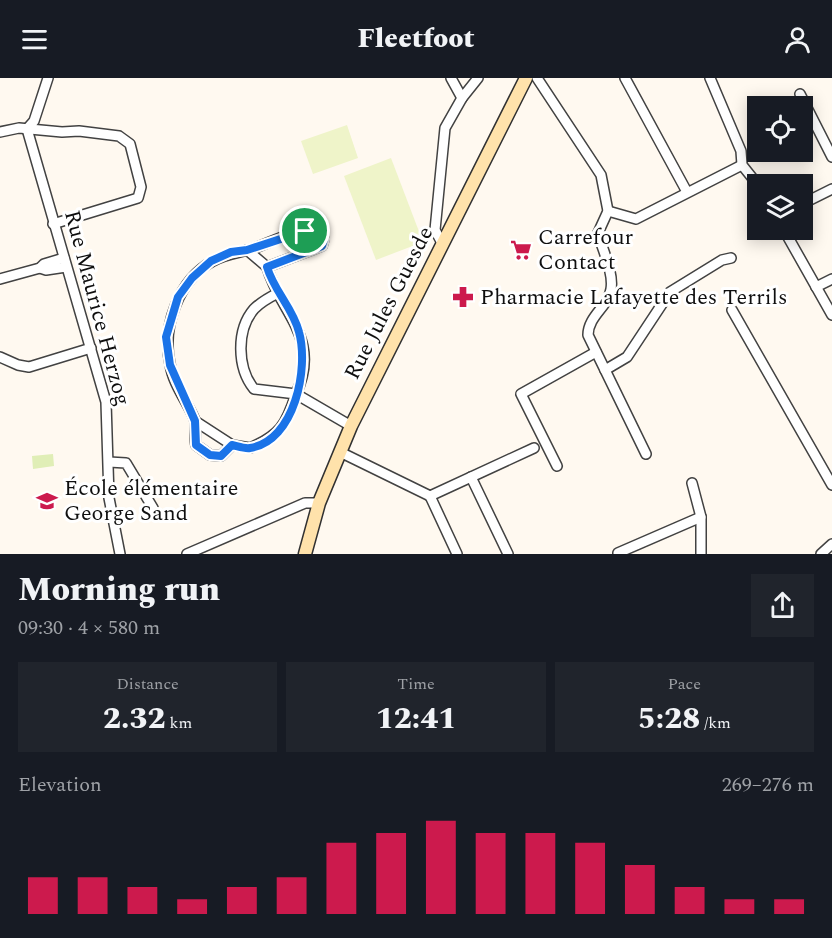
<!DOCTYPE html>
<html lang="en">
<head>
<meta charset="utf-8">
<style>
	:root { --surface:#171b24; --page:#20242c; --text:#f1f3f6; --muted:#9ea1a6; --accent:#cc1a4d }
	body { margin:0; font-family:Spectral,serif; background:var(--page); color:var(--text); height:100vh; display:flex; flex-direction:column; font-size:22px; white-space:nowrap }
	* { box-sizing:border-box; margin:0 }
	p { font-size:20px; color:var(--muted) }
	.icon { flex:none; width:33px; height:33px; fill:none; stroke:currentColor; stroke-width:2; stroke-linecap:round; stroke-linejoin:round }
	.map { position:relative; height:476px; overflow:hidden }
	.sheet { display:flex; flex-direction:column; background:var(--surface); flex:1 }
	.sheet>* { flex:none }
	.controls { position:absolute; left:747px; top:18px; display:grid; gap:12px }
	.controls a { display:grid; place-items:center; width:66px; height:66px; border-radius:0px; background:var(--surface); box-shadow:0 3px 15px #0003; font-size:30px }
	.pin { position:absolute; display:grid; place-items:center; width:51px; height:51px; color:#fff; margin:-26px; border:3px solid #fff; border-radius:50%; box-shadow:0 2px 6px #0007 }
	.round { display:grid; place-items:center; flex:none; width:63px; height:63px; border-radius:0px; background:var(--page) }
	.overview { display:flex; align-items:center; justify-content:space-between; height:102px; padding:0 18px }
	h1 { font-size:33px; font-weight:800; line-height:45px }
	.stats { display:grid; grid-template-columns:repeat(3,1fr); gap:9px; height:102px; padding:6px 18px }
	.stats div { display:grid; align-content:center; border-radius:0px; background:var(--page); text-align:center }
	.stats b { font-size:30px; font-weight:800 }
	.stats small { font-size:16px; font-weight:400 }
	.stats p { font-size:16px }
	.chart { height:168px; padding:12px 18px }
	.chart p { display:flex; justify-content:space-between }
	.chart svg { width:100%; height:108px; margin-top:6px; stroke:var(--accent); stroke-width:6 }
	header { display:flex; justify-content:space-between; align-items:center; height:78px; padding:0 18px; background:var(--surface); font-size:27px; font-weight:800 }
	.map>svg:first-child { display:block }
	.green { fill:#e0eeb6 }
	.pitch { fill:#eff4c9 }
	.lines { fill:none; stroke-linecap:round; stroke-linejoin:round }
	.street-casing { stroke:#424242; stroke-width:12 }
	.secondary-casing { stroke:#313131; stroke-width:15 }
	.street { stroke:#fff; stroke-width:9 }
	.secondary { stroke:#ffe2ab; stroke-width:12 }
	.route-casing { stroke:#fff; stroke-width:12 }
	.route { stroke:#1a73e8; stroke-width:8 }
	.labels { text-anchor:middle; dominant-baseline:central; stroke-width:6; stroke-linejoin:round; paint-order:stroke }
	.poi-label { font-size:22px; fill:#0f0f0f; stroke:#fff; text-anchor:start }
	.street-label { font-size:22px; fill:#0f0f0f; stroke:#fff }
</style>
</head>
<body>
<header><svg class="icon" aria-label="menu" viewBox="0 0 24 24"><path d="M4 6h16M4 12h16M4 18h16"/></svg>Fleetfoot<svg class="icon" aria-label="person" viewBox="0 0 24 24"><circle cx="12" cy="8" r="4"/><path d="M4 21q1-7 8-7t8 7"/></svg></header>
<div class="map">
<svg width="832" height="476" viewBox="0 0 832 476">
	<rect width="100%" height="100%" fill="#fff9f0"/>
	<polygon class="green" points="53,376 54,388 33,391 32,378"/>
	<g class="pitch">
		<polygon points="347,47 358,80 313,96 301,63"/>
		<polygon points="391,80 423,164 376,182 344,98"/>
	</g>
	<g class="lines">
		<defs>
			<g id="street">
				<polyline points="451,0 462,20"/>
				<path d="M537,0l64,97 7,36 -10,22c4,16 16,40 13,56 -2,17 -23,27 -23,46l58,119"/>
				<polyline points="625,0 687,114"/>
				<polyline points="710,0 741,73 742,87 758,107"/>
				<polyline points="800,16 832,79"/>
				<polyline points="27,51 106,324 109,420 120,476"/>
				<polyline points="27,51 34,43 48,0"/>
				<polyline points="0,54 19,50 62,54 79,53 119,58 130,66 141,109 138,120 53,146"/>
				<polyline points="802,126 832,111"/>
				<polyline points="608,133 636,141 742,87"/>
				<polyline points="784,152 832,237"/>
				<polyline points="442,165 435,152 445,50 462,20 478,0"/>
				<polyline points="247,172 267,189"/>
				<polyline points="40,190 46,192 66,189"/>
				<polyline points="0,201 40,190 44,186 64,180"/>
				<polyline points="816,209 832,201"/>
				<path d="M278,215c-8,4 -18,10 -24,16 -18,21 -17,59 0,80l42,5c-10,31 -16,41 -46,54l-18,-3 -11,11 -11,-1 -14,-10c-2,-8 1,-20 -2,-27 -8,-18 -21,-34 -24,-54 -8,-37 8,-84 43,-103 12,-7 25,-8 39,-12 21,-7 48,-24 70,-15l2,5 -2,7 -55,21c13,46 55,71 29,127l55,32"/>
				<polyline points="732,232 832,407"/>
				<polyline points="0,279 18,287 29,289 91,270"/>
				<polyline points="605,292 627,279 670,214 722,182 731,180"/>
				<polyline points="195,343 232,367"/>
				<polyline points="340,374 430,418 534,370"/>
				<polyline points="109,384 126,385 153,430"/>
				<polyline points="557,388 521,316 596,274"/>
				<polyline points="471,399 508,476"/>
				<polyline points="692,405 701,439 701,476"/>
				<polyline points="430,418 457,476"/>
				<polyline points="618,475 701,439"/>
				<polyline points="187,476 305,425 319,425"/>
				<polyline points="821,476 832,466"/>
			</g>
			<polyline id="secondary" points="305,476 319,425 351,348 526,0"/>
		</defs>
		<use href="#street" class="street-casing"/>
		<use href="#secondary" class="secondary-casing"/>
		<use href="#street" class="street"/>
		<use href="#secondary" class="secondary"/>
	</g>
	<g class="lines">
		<defs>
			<path id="route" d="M305,153l17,3 2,5 -2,7 -55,21c7,24 26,41 32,65 10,36 -4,109 -49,116 -5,1 -13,-2 -18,-3l-11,11 -11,-1 -14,-10 -1,-24 -25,-56 -4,-28 12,-40 14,-19 19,-17 20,-9 16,-2z"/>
		</defs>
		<use href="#route" class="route-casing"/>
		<use href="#route" class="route"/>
	</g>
	<defs>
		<symbol id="supermarket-bare" viewBox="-9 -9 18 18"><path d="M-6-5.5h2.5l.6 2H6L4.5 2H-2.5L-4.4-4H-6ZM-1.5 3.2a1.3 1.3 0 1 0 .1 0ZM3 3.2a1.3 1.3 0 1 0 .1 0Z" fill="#cc1a4d" stroke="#fff" stroke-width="2.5" paint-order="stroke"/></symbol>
		<symbol id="pharmacy-bare" viewBox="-9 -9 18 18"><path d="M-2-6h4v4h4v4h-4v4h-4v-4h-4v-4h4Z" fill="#cc1a4d" stroke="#fff" stroke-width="2.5" paint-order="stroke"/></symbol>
		<symbol id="school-bare" viewBox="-9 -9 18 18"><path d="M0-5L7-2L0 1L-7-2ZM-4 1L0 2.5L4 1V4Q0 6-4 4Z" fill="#cc1a4d" stroke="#fff" stroke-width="2.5" paint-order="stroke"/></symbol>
	</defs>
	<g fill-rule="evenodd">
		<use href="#supermarket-bare" x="506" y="157" width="30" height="30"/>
		<use href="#pharmacy-bare" x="448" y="204" width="30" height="30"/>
		<use href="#school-bare" x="32" y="408" width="30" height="30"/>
	</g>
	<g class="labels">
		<g class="poi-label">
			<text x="538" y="159">Carrefour<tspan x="538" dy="25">Contact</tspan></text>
			<text x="480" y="219">Pharmacie Lafayette des Terrils</text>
			<text x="64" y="410">École élémentaire<tspan x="64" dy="25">George Sand</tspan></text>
		</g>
		<g class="street-label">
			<text transform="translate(389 225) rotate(-63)">Rue Jules Guesde</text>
			<text transform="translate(97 230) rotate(75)">Rue Maurice Herzog</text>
		</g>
	</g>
</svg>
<div class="controls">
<a><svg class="icon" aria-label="locate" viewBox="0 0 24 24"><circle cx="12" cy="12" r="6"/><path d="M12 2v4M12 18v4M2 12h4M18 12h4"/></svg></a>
<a><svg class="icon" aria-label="layers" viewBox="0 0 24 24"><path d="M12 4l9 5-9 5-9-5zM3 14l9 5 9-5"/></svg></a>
</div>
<div class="pin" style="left:305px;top:153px;background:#1e9e55"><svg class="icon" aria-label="arrive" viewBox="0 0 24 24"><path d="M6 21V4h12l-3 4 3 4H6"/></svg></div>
</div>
<section class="sheet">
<div class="overview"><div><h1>Morning run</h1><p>09:30 · 4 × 580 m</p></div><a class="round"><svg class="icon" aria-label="share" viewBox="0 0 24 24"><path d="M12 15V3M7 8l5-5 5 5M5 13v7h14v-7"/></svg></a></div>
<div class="stats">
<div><p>Distance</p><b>2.32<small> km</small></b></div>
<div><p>Time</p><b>12:41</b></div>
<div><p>Pace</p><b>5:28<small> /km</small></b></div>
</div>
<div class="chart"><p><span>Elevation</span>269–276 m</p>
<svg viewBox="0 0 160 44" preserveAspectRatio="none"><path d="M5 44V29M15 44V29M25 44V33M35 44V38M45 44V33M55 44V29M65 44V15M75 44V11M85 44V6M95 44V11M105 44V11M115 44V15M125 44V24M135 44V33M145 44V38M155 44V38"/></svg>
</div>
</section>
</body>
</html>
